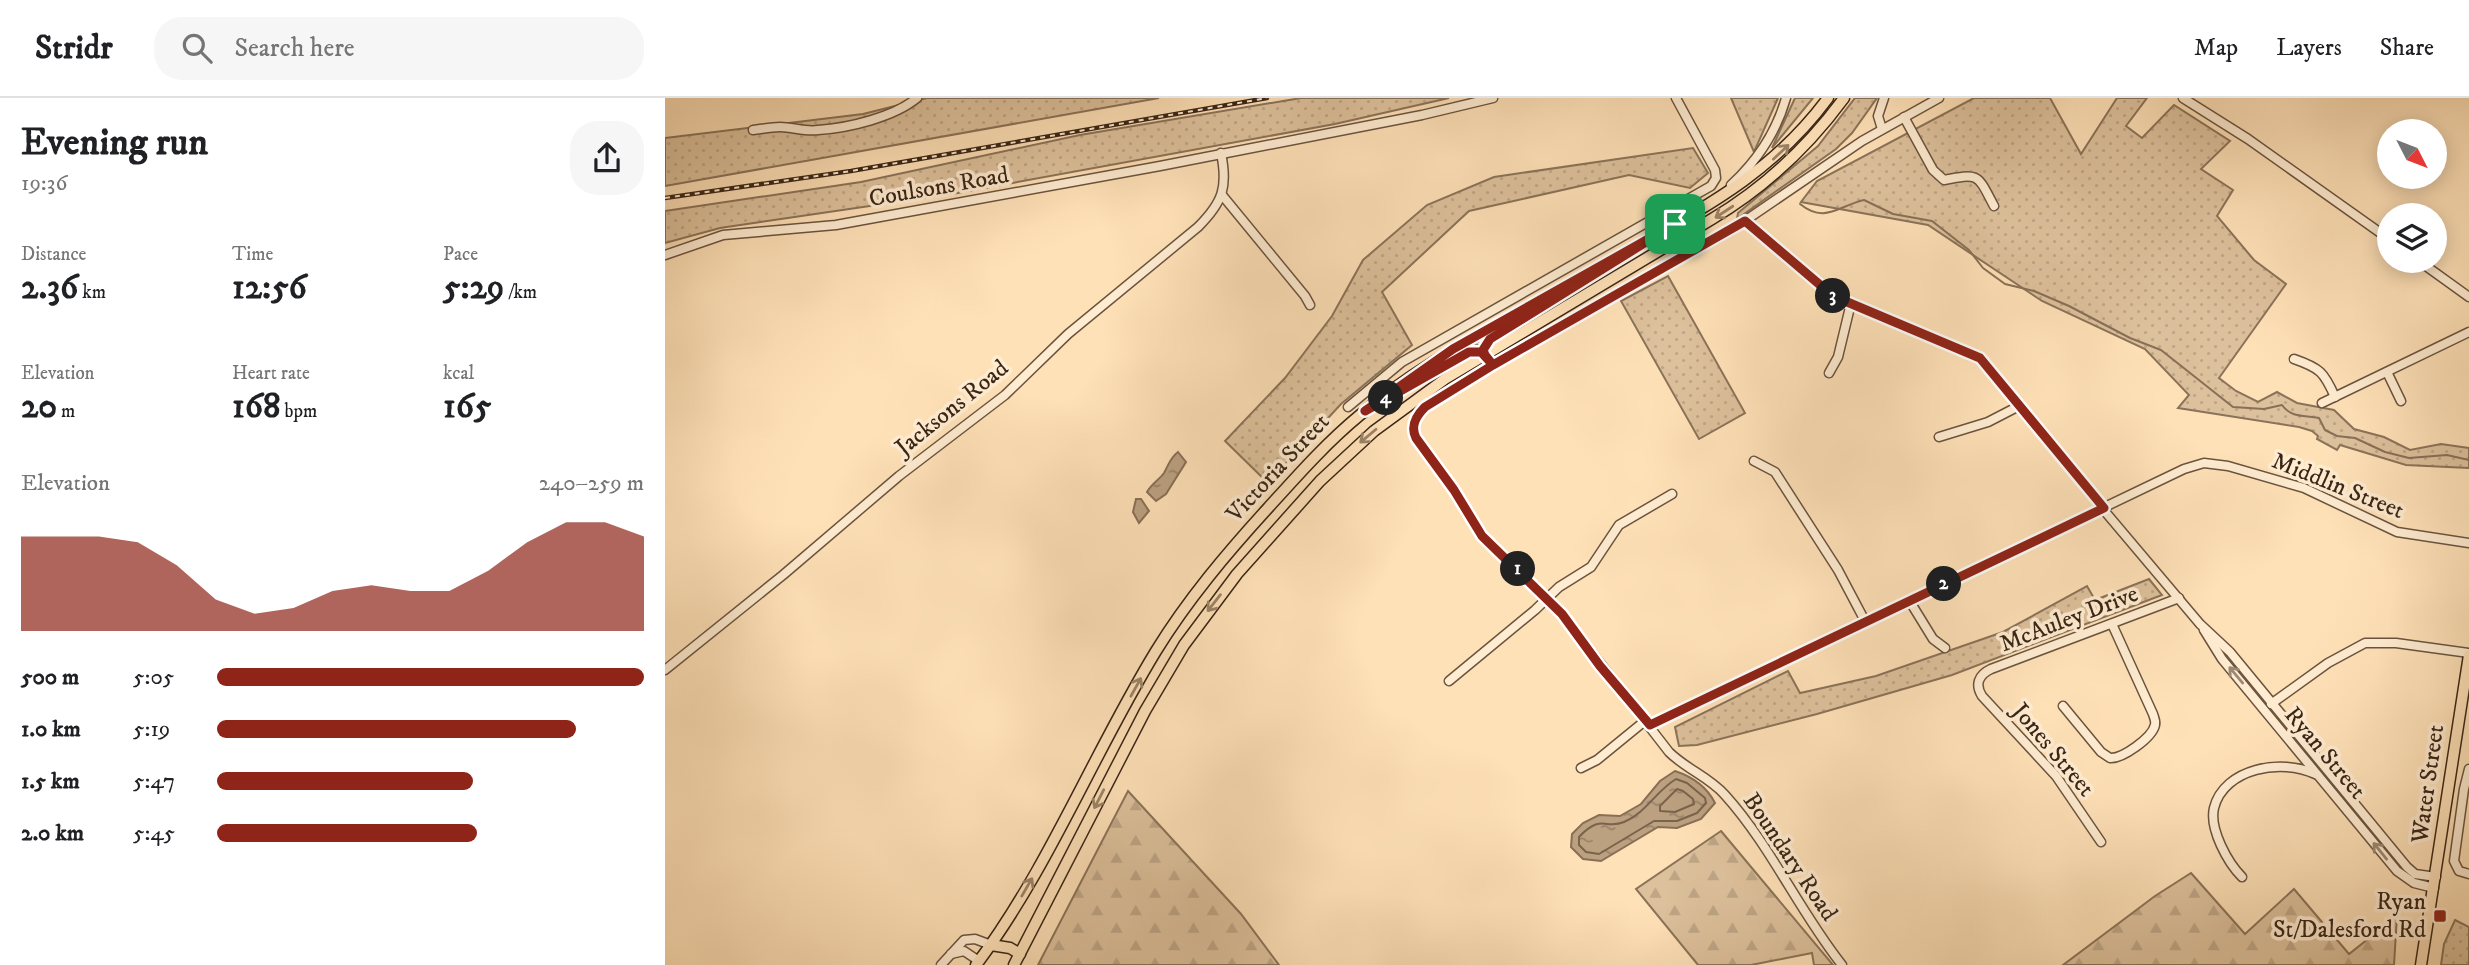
<!DOCTYPE html>
<html lang="en">
<head>
<meta charset="utf-8">
<style>
	:root { --surface:#fff; --page:#f6f6f6; --text:#202124; --muted:#757577; --line:#e0e0e0; --accent:#8f2418 }
	body { margin:0; font-family:"IM FELL DW Pica",serif; background:var(--page); color:var(--text); height:100vh; display:flex; flex-direction:column; font-size:26px; white-space:nowrap }
	* { box-sizing:border-box; margin:0 }
	p { font-size:23px; color:var(--muted) }
	.icon { flex:none; width:38px; height:38px; fill:none; stroke:currentColor; stroke-width:2; stroke-linecap:round; stroke-linejoin:round }
	.map { position:relative; flex:1; overflow:hidden }
	.drawer { display:flex; flex-direction:column; background:var(--surface); width:665px }
	.drawer>* { flex:none }
	.needle { width:46px; rotate:132deg }
	.controls { position:absolute; left:1712px; top:21px; display:grid; gap:14px }
	.controls a { display:grid; place-items:center; width:70px; height:70px; border-radius:50%; background:var(--surface); box-shadow:0 4px 18px #0003; font-size:35px }
	.pin { position:absolute; display:grid; place-items:center; width:60px; height:60px; color:#fff; margin:-30px; border-radius:14px; box-shadow:0 4px 10px #0006 }
	.km { position:absolute; width:35px; height:35px; margin:-18px; border-radius:50%; background:#222; color:#fff; font-size:19px; line-height:35px; text-align:center }
	.round { display:grid; place-items:center; flex:none; width:74px; height:74px; border-radius:28px; background:var(--page) }
	.overview { display:flex; align-items:center; justify-content:space-between; height:119px; padding:0 21px }
	h1 { font-size:38px; font-weight:700; line-height:52px }
	.metrics { display:grid; grid-template-columns:repeat(3,1fr); gap:10px; height:119px; padding:7px 21px }
	.metrics div { display:grid; align-content:center }
	.metrics b { font-size:35px; font-weight:700 }
	.metrics small { font-size:19px; font-weight:400 }
	.metrics p { font-size:19px }
	.chart { height:196px; padding:14px 21px }
	.chart p { display:flex; justify-content:space-between }
	.chart svg { width:100%; height:126px; margin-top:7px; fill:var(--accent); opacity:.7 }
	ul { padding:0 21px; list-style:none; font-size:23px }
	li { display:grid; grid-template-columns:112px 84px 1fr; align-items:center; height:52px }
	li i { height:18px; border-radius:9px; background:var(--accent) }
	header { display:flex; align-items:center; gap:42px; box-sizing:border-box; height:98px; padding:0 35px; background:var(--surface); border-bottom:2px solid var(--line) }
	header strong { font-size:33px }
	nav { display:flex; gap:38px; margin-inline-start:auto; font-size:24px }
	.search { width:490px; height:63px; background:var(--page); display:flex; align-items:center; gap:18px; box-sizing:border-box; padding:0 24px; border-radius:28px; color:var(--muted); font-size:26px }
	main { display:flex; flex:1; min-height:0 }
	.map>svg:first-child { display:block }
	.grass { fill:url(#grass-dots); stroke:#8b7359; stroke-width:2 }
	.forest { fill:url(#forest-firs); stroke:#8b7359; stroke-width:2 }
	.water { fill:url(#water-ripples); stroke:#886f56; stroke-width:2 }
	.lines { fill:none; stroke-linecap:round; stroke-linejoin:round }
	.shore { stroke:#7a634c; stroke-width:2 }
	.stream { stroke:#886f56; stroke-width:2 }
	.minor-casing { stroke:#6a543e; stroke-width:11 }
	.major-casing { stroke:#392516; stroke-width:13 }
	.minor { stroke:#ffecd1; stroke-width:8 }
	.major { stroke:#ffe1b8; stroke-width:10 }
	.rail-casing { stroke:#392516; stroke-width:4.5 }
	.rail { stroke:#ffecd1; stroke-width:2; stroke-dasharray:5; stroke-linecap:butt }
	.oneway { stroke:#9c8367 }
	.oneway2 { stroke:#9c8874 }
	.route-casing { stroke:#fff; stroke-width:14 }
	.route { stroke:#8f2418; stroke-width:9 }
	.poi-dot { fill:#8f2418; stroke:#ffecd1; stroke-width:2.5 }
	.labels { text-anchor:middle; dominant-baseline:central; stroke-width:7; stroke-linejoin:round; paint-order:stroke }
	.street-label { font-size:24px; fill:#392516; stroke:#ffecd1 }
	.poi-label { font-size:24px; fill:#392516; stroke:#ffecd1; text-anchor:end }
</style>
</head>
<body>
<header>
<strong>Stridr</strong>
<div class="search"><svg class="icon" aria-label="search" viewBox="0 0 24 24"><circle cx="10" cy="10" r="6"/><path d="M15 15l6 6"/></svg>Search here</div>
<nav><a>Map</a><a>Layers</a><a>Share</a></nav>
</header>
<main>
<section class="drawer">
<div class="overview"><div><h1>Evening run</h1><p>19:36</p></div><a class="round"><svg class="icon" aria-label="share" viewBox="0 0 24 24"><path d="M12 15V3M7 8l5-5 5 5M5 13v7h14v-7"/></svg></a></div>
<div class="metrics">
<div><p>Distance</p><b>2.36<small> km</small></b></div>
<div><p>Time</p><b>12:56</b></div>
<div><p>Pace</p><b>5:29<small> /km</small></b></div>
</div>
<div class="metrics">
<div><p>Elevation</p><b>20<small> m</small></b></div>
<div><p>Heart rate</p><b>168<small> bpm</small></b></div>
<div><p>kcal</p><b>165</b></div>
</div>
<div class="chart"><p><span>Elevation</span>240–259 m</p>
<svg viewBox="0 0 160 44" preserveAspectRatio="none"><path d="M0 44V11L10 11L20 11L30 13L40 21L50 33L60 38L70 36L80 30L90 28L100 30L110 30L120 23L130 13L140 6L150 6L160 11V44z"/></svg>
</div>
<ul>
<li><b>500 m</b>5:05<i style="width:100%"></i></li>
<li><b>1.0 km</b>5:19<i style="width:84%"></i></li>
<li><b>1.5 km</b>5:47<i style="width:60%"></i></li>
<li><b>2.0 km</b>5:45<i style="width:61%"></i></li>
</ul>
</section>
<div class="map">
<svg width="1804" height="867" viewBox="0 0 1804 867">
	<defs>
		<pattern id="grass-dots" width="8" height="8" patternUnits="userSpaceOnUse" patternTransform="scale(1.75)"><rect width="8" height="8" fill="#ddc19c"/><path d="M2 2h.1M6 6h.1" fill="none" stroke="#bea686" stroke-width="1.8" stroke-linecap="round"/></pattern>
		<pattern id="forest-firs" width="22" height="20" patternUnits="userSpaceOnUse" patternTransform="scale(1.75)"><rect width="22" height="20" fill="#ddc19c"/><path d="M5 1l3.5 6h-7zM16 11l3.5 6h-7z" fill="#bea686"/></pattern>
		<pattern id="water-ripples" width="26" height="14" patternUnits="userSpaceOnUse" patternTransform="scale(1.75)"><rect width="26" height="14" fill="#bca181"/><path d="M2 4q2-2 4 0t4 0M15 11q2-2 4 0t4 0" fill="none" stroke="#9a8369"/></pattern>
	</defs>
	<rect width="100%" height="100%" fill="#ffe1b8"/>
	<filter id="stains"><feTurbulence type="fractalNoise" baseFrequency=".00286" numOctaves="4"/><feColorMatrix values="0 0 0 0 .2 0 0 0 0 .09 0 0 0 0 .02 0 0 0 .5 -.17"/></filter>
	<radialGradient id="worn" r=".72"><stop offset=".6" stop-color="#630" stop-opacity="0"/><stop offset="1" stop-color="#630" stop-opacity=".3"/></radialGradient>
	<g class="grass">
		<polygon points="262,0 494,0 0,88 0,40 198,16"/>
		<polygon points="636,0 784,0 670,26 287,96 55,130 0,145 0,113 196,84 415,37"/>
		<polygon points="1066,0 1113,0 1089,54"/>
		<polygon points="1130,0 1148,0 1107,50"/>
		<polygon points="1190,0 1212,0 1187,35 1171,51 1072,121 1073,115 1153,48"/>
		<polygon points="1309,0 1385,0 1416,56 1452,0 1482,0 1461,28 1477,40 1509,7 1565,43 1536,71 1568,92 1552,118 1589,162 1621,186 1554,280 1571,293 1593,304 1612,294 1632,305 1669,312 1689,331 1719,339 1745,352 1776,346 1804,350 1804,370 1741,367 1675,347 1672,352 1652,341 1653,338 1647,333 1634,329 1513,310 1524,297 1480,251 1377,203 1263,127 1136,104 1152,83"/>
		<polygon points="1028,50 1043,75 1025,90 964,77 804,113 717,194 747,247 676,306 603,385 560,343 620,280 667,218 698,162 762,107 829,79"/>
		<polygon points="1003,178 1080,315 1034,341 956,203"/>
		<polygon points="1484,481 1497,497 1287,577 1152,616 1032,647 1014,648 1010,629 1123,573 1135,595 1211,578 1338,534 1422,488 1430,502"/>
		<polygon points="1790,822 1804,829 1804,867 1776,867 1779,846"/>
	</g>
	<g class="forest">
		<polygon points="463,693 576,816 614,867 373,867"/>
		<polygon points="1056,733 1168,867 1149,867 1147,855 1086,867 1033,867 971,791"/>
		<polygon points="1526,775 1580,836 1629,791 1684,856 1732,818 1729,867 1398,867 1490,798"/>
	</g>
	<g class="water">
		<path d="M513,354l8,10 -20,32 -10,7 -9,-9c4,-8 12,-12 17,-19 5,-9 6,-15 14,-21z"/>
		<polygon points="471,401 476,401 484,413 474,425 468,414"/>
		<path d="M1010,673c18,6 32,16 40,32l-14,16 -24,9 -19,-1 -57,34 -18,-2 -12,-12 1,-13 11,-11 16,-8 21,1 21,-12 19,-23z"/>
	</g>
	<g class="lines">
		<g class="shore">
			<path d="M1011,681l11,4 18,15 1,5 -9,10 -20,8h-23l-55,33 -13,-2 -7,-7v-8c23,-24 26,-7 45,-15 22,-9 32,-31 52,-43z"/>
			<polygon points="1012,691 1018,693 1028,701 1029,706 1010,714 995,713 995,708"/>
		</g>
		<path class="stream" d="M1135,106c25,20 38,2 64,-4l29,14 39,7 37,29 14,18 22,16 29,7 35,15 61,32 31,12 72,57 31,2 18,-4c9,13 22,10 37,13l6,12 12,6 18,2 30,14 24,6 38,-3 22,5"/>
		<defs>
			<g id="minor">
				<polyline points="1518,0 1583,41 1724,141"/>
				<path d="M1239,19l29,53 11,10c36,-7 33,-6 50,26"/>
				<polyline points="1217,31 1213,18 1219,0"/>
				<path d="M88,32c9,-1 18,-3 27,-3 13,0 25,5 38,3 31,-2 76,-13 99,-32"/>
				<path d="M1066,87c26,-24 45,-52 55,-87"/>
				<polyline points="557,97 640,198 645,207"/>
				<polyline points="1080,123 1168,198 1315,260 1439,410"/>
				<polyline points="0,157 58,137 171,127 495,68 757,17 828,0"/>
				<polyline points="1754,163 1804,199"/>
				<path d="M1629,261c26,9 30,13 41,38"/>
				<polyline points="1722,274 1736,303"/>
				<polyline points="1164,275 1173,259 1186,205"/>
				<polyline points="1657,305 1804,234"/>
				<polyline points="683,309 737,264 1046,88 1051,80 1050,72 1011,0"/>
				<polyline points="1274,339 1323,324 1354,308"/>
				<polyline points="1089,363 1110,374 1173,472 1200,523"/>
				<polyline points="1437,410 1535,526 1565,554 1742,769 1750,776 1771,779"/>
				<polyline points="1244,502 1268,541 1280,550"/>
				<polyline points="1539,532 1557,561 1732,773 1749,785 1769,790"/>
				<path d="M0,572l118,-95 116,-99 106,-81 63,-61 130,-107c25,-25 30,-40 23,-74"/>
				<polyline points="784,583 870,512 894,489 926,469 954,427 1007,396"/>
				<polyline points="1606,606 1663,565 1700,545 1731,545 1804,555"/>
				<path d="M1398,608l38,46 9,6c12,1 42,-20 45,-33 1,-5 -1,-7 -2,-11l-41,-90"/>
				<polyline points="985,627 1519,371 1539,365 1563,368 1639,390 1732,434 1804,445"/>
				<polyline points="916,670 932,662 981,622"/>
				<polyline points="1804,671 1799,691 1789,763 1794,773 1804,776"/>
				<path d="M1436,744l-45,-66 -74,-80c-7,-11 -4,-21 9,-27l188,-71"/>
				<path d="M1577,779c-14,-14 -33,-48 -28,-69 10,-40 68,-50 101,-34"/>
				<polyline points="286,856 299,853 314,863"/>
				<polyline points="276,867 299,842 310,841 326,847"/>
				<path d="M1177,867c-43,-54 -71,-119 -117,-170 -16,-18 -39,-26 -56,-43l-107,-138 -80,-79 -28,-45 -38,-52 -3,-10 2,-8 14,-16 64,-39 237,-134 132,-90 77,-43"/>
			</g>
			<g id="major">
				<polyline points="820,257 819,250 825,241 904,193"/>
				<polyline points="740,290 805,254 813,253 820,257"/>
				<polyline points="326,847 345,850 355,856"/>
				<path d="M311,867c73,-97 117,-211 180,-314 32,-52 71,-98 112,-143 29,-32 58,-65 92,-93 46,-39 99,-69 152,-99 43,-24 87,-49 131,-74 72,-40 134,-75 185,-144"/>
				<path d="M349,867l131,-254 39,-66 53,-71 83,-93 54,-50 71,-52 267,-160c52,-31 96,-72 132,-121"/>
				<polyline points="1756,867 1804,557"/>
			</g>
		</defs>
		<use href="#minor" class="minor-casing"/>
		<use href="#major" class="major-casing"/>
		<use href="#minor" class="minor"/>
		<use href="#major" class="major"/>
		<defs>
			<polyline id="rail" points="0,100 186,73 602,0"/>
		</defs>
		<use href="#rail" class="rail-casing"/>
		<use href="#rail" class="rail"/>
	</g>
	<defs><path id="oneway-shaft" d="M-6 0H5M1.5-3L5.5 0L1.5 3" fill="none" stroke-width="1.6" stroke-linecap="round" stroke-linejoin="round" transform="scale(1.75)"/></defs>
	<g class="oneway">
		<use href="#oneway-shaft" transform="translate(1116 54) rotate(-43)"/>
		<use href="#oneway-shaft" transform="translate(1059 114) rotate(147)"/>
		<use href="#oneway-shaft" transform="translate(703 338) rotate(140)"/>
		<use href="#oneway-shaft" transform="translate(549 505) rotate(128)"/>
		<use href="#oneway-shaft" transform="translate(471 589) rotate(-61)"/>
		<use href="#oneway-shaft" transform="translate(434 701) rotate(117)"/>
		<use href="#oneway-shaft" transform="translate(362 789) rotate(-60)"/>
	</g>
	<g class="oneway2">
		<use href="#oneway-shaft" transform="translate(1571 577) rotate(-130)"/>
		<use href="#oneway-shaft" transform="translate(1715 753) rotate(-129)"/>
	</g>
	<g class="lines">
		<defs>
			<path id="route" d="M1010,126l-185,115 -7,11 2,5 8,10 -68,42c-9,9 -15,19 -9,31l38,52 28,46 80,78 38,52 50,59 454,-217 -124,-150 -147,-62 -88,-75 -252,144 -12,-13h-12l-104,59 88,-62 222,-125"/>
		</defs>
		<use href="#route" class="route-casing"/>
		<use href="#route" class="route"/>
	</g>
	<rect class="poi-dot" x="1768" y="811" width="14" height="14" rx="3.5"/>
	<g class="labels">
		<g class="street-label">
			<text transform="translate(274 89) rotate(-10)">Coulsons Road</text>
			<text transform="translate(287 310) rotate(-39)">Jacksons Road</text>
			<text transform="translate(613 370) rotate(-47)">Victoria Street</text>
			<text transform="translate(1673 388) rotate(22)">Middlin Street</text>
			<text transform="translate(1404 521) rotate(-21)">McAuley Drive</text>
			<text transform="translate(1388 652) rotate(50)">Jones Street</text>
			<text transform="translate(1660 655) rotate(50)">Ryan Street</text>
			<text transform="translate(1763 686) rotate(-82)">Water Street</text>
			<text transform="translate(1125 759) rotate(56)">Boundary Road</text>
		</g>
		<g class="poi-label">
			<text x="1761" y="804">Ryan<tspan x="1761" dy="28">St/Dalesford Rd</tspan></text>
		</g>
	</g>
	<rect width="100%" height="100%" filter="url(#stains)"/>
	<rect width="100%" height="100%" fill="url(#worn)"/>
</svg>
<div class="controls">
<a><svg class="needle" viewBox="-14 -14 28 28"><path d="M0-13l5 13h-10z" fill="#e53935"/><path d="M0 13l5-13h-10z" fill="#757577"/></svg></a>
<a><svg class="icon" aria-label="layers" viewBox="0 0 24 24"><path d="M12 4l9 5-9 5-9-5zM3 14l9 5 9-5"/></svg></a>
</div>
<div class="pin" style="left:1010px;top:126px;background:#1e9e55"><svg class="icon" aria-label="arrive" viewBox="0 0 24 24"><path d="M6 21V4h12l-3 4 3 4H6"/></svg></div>
<b class="km" style="left:853px;top:471px">1</b>
<b class="km" style="left:1279px;top:486px">2</b>
<b class="km" style="left:1168px;top:198px">3</b>
<b class="km" style="left:721px;top:300px">4</b>
</div>
</main>
</body>
</html>
